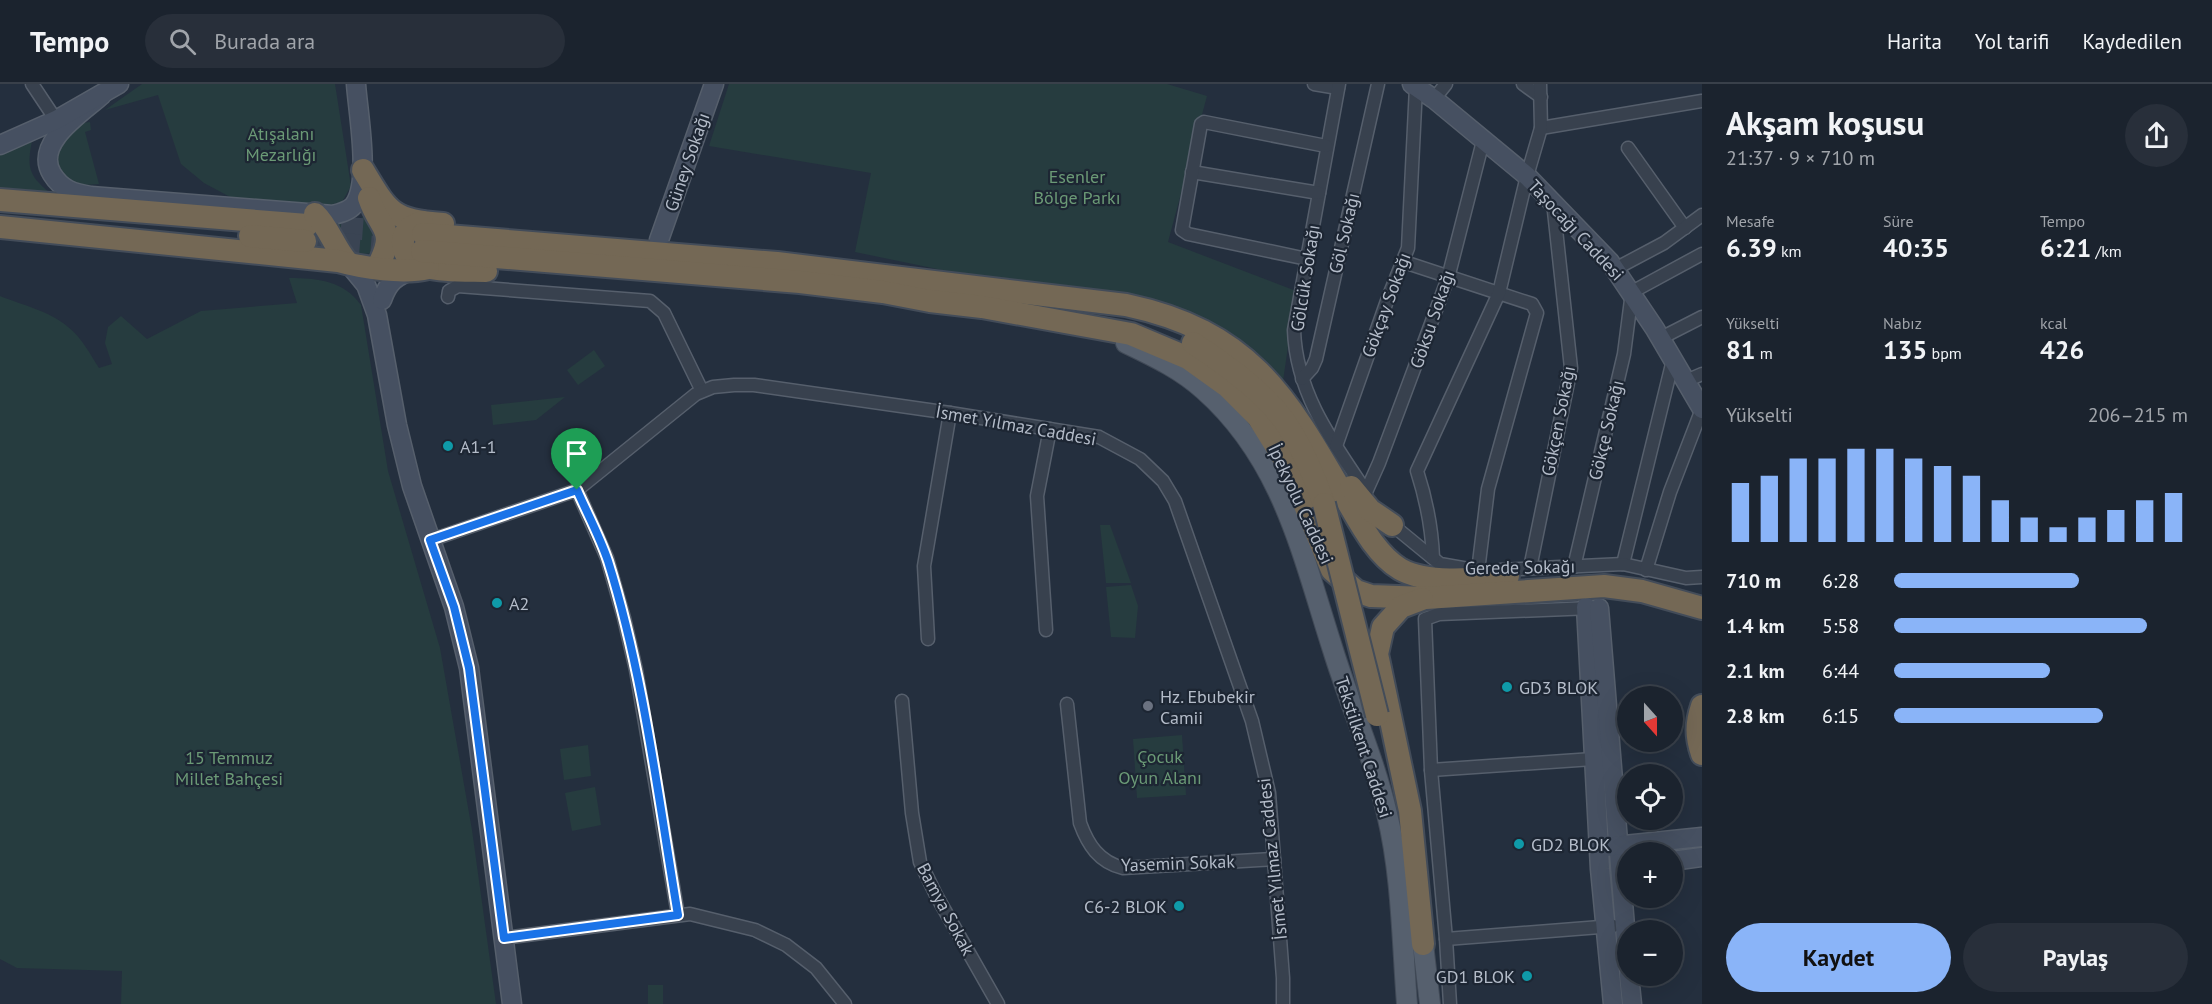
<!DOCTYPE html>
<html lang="tr">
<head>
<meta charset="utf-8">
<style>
	:root { --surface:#1b232e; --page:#282f3a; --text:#f1f3f6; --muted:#a0a4aa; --line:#39404a; --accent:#8ab4f8 }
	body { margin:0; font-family:"PT Sans",sans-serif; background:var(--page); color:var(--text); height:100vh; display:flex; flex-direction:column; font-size:22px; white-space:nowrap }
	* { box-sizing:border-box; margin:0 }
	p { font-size:20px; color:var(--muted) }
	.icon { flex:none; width:33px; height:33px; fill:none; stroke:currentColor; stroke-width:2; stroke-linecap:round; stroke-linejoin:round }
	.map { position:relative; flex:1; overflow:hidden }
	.side { display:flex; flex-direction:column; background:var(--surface); width:510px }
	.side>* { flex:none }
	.needle { width:39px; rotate:159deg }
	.tools { position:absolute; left:1617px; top:602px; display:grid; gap:12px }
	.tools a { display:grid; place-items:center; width:66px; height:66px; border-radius:50%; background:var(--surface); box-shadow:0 6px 24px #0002,0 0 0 2px var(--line); font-size:30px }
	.pin { position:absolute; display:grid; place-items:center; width:51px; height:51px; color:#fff; margin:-62px -26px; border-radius:50% 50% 50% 0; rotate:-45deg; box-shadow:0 0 6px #0007 }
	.pin .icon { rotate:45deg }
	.round { display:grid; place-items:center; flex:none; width:63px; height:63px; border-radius:32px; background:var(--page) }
	.summary { display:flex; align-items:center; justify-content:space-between; height:102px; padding:0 24px }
	h1 { font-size:33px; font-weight:600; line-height:45px }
	.figures { display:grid; grid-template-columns:repeat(3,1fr); gap:9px; height:102px; padding:6px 24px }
	.figures div { display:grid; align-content:center }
	.figures b { font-size:26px; font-weight:600 }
	.figures small { font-size:16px; font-weight:400 }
	.figures p { font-size:16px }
	.chart { height:168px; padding:12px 24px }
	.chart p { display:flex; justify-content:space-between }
	.chart svg { width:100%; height:108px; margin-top:6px; stroke:var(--accent); stroke-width:6 }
	.primary-button { display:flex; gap:12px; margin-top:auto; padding:12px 24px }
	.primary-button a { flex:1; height:69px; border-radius:36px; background:var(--accent); color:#111; font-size:24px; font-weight:600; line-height:69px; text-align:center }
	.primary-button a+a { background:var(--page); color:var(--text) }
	ul { padding:0 24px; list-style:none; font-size:20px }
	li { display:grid; grid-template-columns:96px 72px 1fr; align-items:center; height:45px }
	li i { height:15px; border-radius:8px; background:var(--accent) }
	header { display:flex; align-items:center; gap:36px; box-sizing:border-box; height:84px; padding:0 30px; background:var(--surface); border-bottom:2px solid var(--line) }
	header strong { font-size:28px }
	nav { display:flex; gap:33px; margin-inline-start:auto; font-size:21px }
	.search { width:420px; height:54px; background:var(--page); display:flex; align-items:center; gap:15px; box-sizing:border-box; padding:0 21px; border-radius:33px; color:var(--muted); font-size:22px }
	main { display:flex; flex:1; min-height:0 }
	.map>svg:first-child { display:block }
	.green { fill:#263c3f }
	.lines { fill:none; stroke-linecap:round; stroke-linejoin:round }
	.highway-tunnel { stroke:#3a4453; stroke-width:22; stroke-dasharray:22 11; stroke-linecap:butt }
	.street-casing { stroke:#565f6c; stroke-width:15 }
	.secondary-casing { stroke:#565f6c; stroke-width:21 }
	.primary-casing { stroke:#414a57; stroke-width:22 }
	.highway-casing { stroke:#434c59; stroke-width:26 }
	.street { stroke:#38414e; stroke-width:12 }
	.secondary { stroke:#465061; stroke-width:18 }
	.primary { stroke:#56606e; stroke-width:20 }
	.highway { stroke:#746855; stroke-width:22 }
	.highway-bridge-casing { stroke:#434c59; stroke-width:26; stroke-linecap:butt }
	.highway-bridge { stroke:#746855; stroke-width:22 }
	.route-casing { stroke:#fff; stroke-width:12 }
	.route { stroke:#1a73e8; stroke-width:8 }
	.culture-dot { fill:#0f9aa8; stroke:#1d2633; stroke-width:2 }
	.worship-dot { fill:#6b7280; stroke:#1d2633; stroke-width:2 }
	.labels { text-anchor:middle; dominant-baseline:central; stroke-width:4.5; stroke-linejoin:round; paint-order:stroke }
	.park-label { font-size:18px; fill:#6b9a76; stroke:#1d2633 }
	.street-label { font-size:18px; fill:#b4bcc9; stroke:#1d2633 }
	.poi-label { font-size:18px; fill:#b4bcc9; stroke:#1d2633; text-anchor:start }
</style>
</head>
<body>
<header>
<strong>Tempo</strong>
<div class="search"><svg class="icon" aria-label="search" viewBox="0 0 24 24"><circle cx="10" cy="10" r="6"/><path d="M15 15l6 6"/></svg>Burada ara</div>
<nav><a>Harita</a><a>Yol tarifi</a><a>Kaydedilen</a></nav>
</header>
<main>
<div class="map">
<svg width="1702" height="920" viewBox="0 0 1702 920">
	<rect width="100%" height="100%" fill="#242f3e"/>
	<g class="green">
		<polygon points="142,0 335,0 351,102 342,118 320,123 234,115 204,99 181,80 158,11 105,26"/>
		<polygon points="729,0 1167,0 1207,12 1168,158 1296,207 1283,297 1228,250 1180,225 1124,211 942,186 855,168 871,89 709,62"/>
		<polygon points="90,38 91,46 85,48 99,100 84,101 59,93 54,81 61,53 83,39"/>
		<path d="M32,57c-5,25 -4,34 17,51l-49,-4v-35z"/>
		<path d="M366,129l14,23 -5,16c-25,8 -31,-12 -40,-31l25,-1z"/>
		<path d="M289,194c29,0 55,3 72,27l27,166 52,177 32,182 24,174h-375l1,-33 -105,-3 -17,-9v-663c22,9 50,15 68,31 14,11 22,27 31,41l13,-4 -7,-21 3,-16 13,-11 26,23 54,-28 96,-8z"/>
		<polygon points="594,266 605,282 578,301 567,286"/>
		<polygon points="565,313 536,336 493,341 491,321"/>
		<polygon points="1100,441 1110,441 1131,499 1106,499"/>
		<polygon points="1131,501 1138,522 1135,554 1111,553 1106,503"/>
		<polygon points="1182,651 1186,711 1137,714 1133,655"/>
		<polygon points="588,661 591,692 564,696 560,665"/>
		<polygon points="595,703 601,741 572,747 565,709"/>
		<rect x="648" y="901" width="15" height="19"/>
	</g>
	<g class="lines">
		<g class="highway-tunnel">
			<polyline points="308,141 401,148"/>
			<polyline points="305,157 403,165"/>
		</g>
		<defs>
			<g id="street">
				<polyline points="32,0 56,36"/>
				<polyline points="1314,0 1338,4"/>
				<path d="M1339,0l-45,246c2,62 37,110 71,160"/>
				<polyline points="1523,0 1541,13"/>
				<polyline points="1434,15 1446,0"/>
				<polyline points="1541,44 1702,17"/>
				<polyline points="1628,64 1685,144"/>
				<polyline points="1192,88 1319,109"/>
				<polyline points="1307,175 1188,150 1182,146 1201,40 1204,38 1326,62"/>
				<polyline points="1404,178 1532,220 1537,229 1488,405 1478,487"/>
				<polyline points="1615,185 1664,159 1702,131"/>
				<polyline points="448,213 449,207 458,202 650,217 664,229 702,307"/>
				<polyline points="1661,254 1702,233"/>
				<polyline points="1302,295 1312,284 1316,275 1378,0"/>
				<polyline points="1686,297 1702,290"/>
				<polyline points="1336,362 1388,214 1408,164 1416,3"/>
				<polyline points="577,406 607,474 624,534 636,586 678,831"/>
				<polyline points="1366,408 1379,379 1448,194 1483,57"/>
				<polyline points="1390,439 1440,480 1474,486"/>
				<polyline points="431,456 577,406 696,310 713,303 734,301 754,301 950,329 1099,353 1140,375 1163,397 1175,417 1252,637 1269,709 1283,894 1283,920"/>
				<path d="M1433,474c-1,-29 -7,-59 -16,-87l82,-178 28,-117 14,-48 -1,-44"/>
				<polyline points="1623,480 1673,276"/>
				<polyline points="1574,483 1624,270 1632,208 1702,170"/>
				<polyline points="1530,484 1571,284 1553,118"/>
				<polyline points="1500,486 1623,480 1686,494 1702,493"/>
				<polyline points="1646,486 1670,408 1702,325"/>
				<polyline points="1046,546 1037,412 1050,345"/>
				<polyline points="928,555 924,482 950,329"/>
				<polyline points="902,617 912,729 920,778 936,811 998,920"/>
				<path d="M1067,620l13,119c8,22 19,39 43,45l151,-9"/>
				<polyline points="1431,686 1593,675"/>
				<polyline points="504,854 690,830 755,846 786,861 816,884 845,920"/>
				<polyline points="1446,855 1613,842"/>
				<polyline points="1450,920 1446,855 1431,686 1425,535 1439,530 1592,524"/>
			</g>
			<g id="secondary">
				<polyline points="1412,0 1434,15 1527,92 1610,178 1655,245 1702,325"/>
				<path d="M102,11c-20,18 -69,48 -50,79 10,16 21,19 39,22l242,19c8,-2 16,-4 21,-10 17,-23 4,-92 2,-121"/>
				<polyline points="0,61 56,36 119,0"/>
				<polyline points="659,156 714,0"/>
				<polyline points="348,179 366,201 377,231 397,341 412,402 454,523 469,584 512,920"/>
				<path d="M382,216c6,-18 14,-24 31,-30"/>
				<polyline points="1586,523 1600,785 1613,920"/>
				<polyline points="1599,524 1628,879"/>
				<polyline points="1605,763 1702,753"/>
				<polyline points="1672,777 1702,773"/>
				<polyline points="1629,891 1632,920"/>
			</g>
			<g id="primary">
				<path d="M1126,259c27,13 55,26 78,47 79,70 98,164 129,260 17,55 41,108 54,164 15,62 15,127 20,190"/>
				<polyline points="1423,860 1430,920"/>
			</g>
			<g id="highway">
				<path d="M363,86c26,43 28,50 80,54"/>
				<path d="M369,114c12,35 29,30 8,70"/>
				<polyline points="0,116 307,141"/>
				<path d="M315,130c14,13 20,35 33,49"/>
				<path d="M422,138c-10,4 -18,7 -19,19 -2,35 59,29 83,30"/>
				<path d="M0,143l338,34c25,7 65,13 90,7"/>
				<path d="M423,150l354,29 349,42c122,26 159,88 217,189 15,25 31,59 57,75 28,16 77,10 108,7"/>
				<polyline points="250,152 305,157"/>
				<polyline points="422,167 800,198 883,208 930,217 982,223 1131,250 1188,274 1227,302 1258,333 1289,383 1332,486 1356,507 1371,512 1426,514 1604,502 1642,507 1702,524"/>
				<path d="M1193,259c32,21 76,52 96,85 15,24 26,50 35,76"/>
				<polyline points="1351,403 1370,426 1392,441"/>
				<polyline points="1422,515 1401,523 1383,543 1377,570 1410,727 1423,860"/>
				<path d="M1702,622c-6,18 -6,30 0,48"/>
			</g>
		</defs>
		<use href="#street" class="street-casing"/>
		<use href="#secondary" class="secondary-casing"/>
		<use href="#primary" class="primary-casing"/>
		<use href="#highway" class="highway-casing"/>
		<use href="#street" class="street"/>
		<use href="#secondary" class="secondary"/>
		<use href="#primary" class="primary"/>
		<use href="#highway" class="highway"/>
		<defs>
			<polyline id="highway-bridge" points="1324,420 1377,631"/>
		</defs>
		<use href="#highway-bridge" class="highway-bridge-casing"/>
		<use href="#highway-bridge" class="highway-bridge"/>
	</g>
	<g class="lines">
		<defs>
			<path id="route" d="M577,406c10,23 23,47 31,71 36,115 50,236 70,354l-174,23 -35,-270 -15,-61 -24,-67z"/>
		</defs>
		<use href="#route" class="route-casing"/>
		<use href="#route" class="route"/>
	</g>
	<g class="culture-dot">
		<circle cx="448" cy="362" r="6"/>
		<circle cx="497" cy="519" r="6"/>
		<circle cx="1507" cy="603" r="6"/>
		<circle cx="1519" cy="760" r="6"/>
		<circle cx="1179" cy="822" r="6"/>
		<circle cx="1527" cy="892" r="6"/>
	</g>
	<circle class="worship-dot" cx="1148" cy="622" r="6"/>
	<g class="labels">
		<g class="park-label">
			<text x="281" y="49">Atışalanı<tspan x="281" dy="21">Mezarlığı</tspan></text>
			<text x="1077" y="92">Esenler<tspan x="1077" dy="21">Bölge Parkı</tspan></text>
			<text x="1160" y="672">Çocuk<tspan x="1160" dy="21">Oyun Alanı</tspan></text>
			<text x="229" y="673">15 Temmuz<tspan x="229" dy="21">Millet Bahçesi</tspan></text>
		</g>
		<g class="street-label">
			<text transform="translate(687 78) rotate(-71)">Güney Sokağı</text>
			<text transform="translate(1576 146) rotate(47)">Taşocağı Caddesi</text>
			<text transform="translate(1344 149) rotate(-77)">Göl Sokağı</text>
			<text transform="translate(1305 194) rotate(-81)">Gölcük Sokağı</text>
			<text transform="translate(1386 221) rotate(-70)">Gökçay Sokağı</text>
			<text transform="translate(1432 235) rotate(-71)">Göksu Sokağı</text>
			<text transform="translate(1558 337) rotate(-79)">Gökçen Sokağı</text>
			<text transform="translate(1016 341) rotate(10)">İsmet Yılmaz Caddesi</text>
			<text transform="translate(1606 346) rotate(-77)">Gökçe Sokağı</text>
			<text transform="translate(1301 420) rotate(65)">İpekyolu Caddesi</text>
			<text transform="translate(1520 483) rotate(-1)">Gerede Sokağı</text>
			<text transform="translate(1364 663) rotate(72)">Tekstilkent Caddesi</text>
			<text transform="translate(1272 775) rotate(-96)">İsmet Yılmaz Caddesi</text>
			<text transform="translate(1178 779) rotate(-2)">Yasemin Sokak</text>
			<text transform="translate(946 825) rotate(62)">Bamya Sokak</text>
		</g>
		<g class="poi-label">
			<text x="460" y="362">A1-1</text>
			<text x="509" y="519">A2</text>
			<text x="1519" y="603">GD3 BLOK</text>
			<text x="1160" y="612">Hz. Ebubekir<tspan x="1160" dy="21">Camii</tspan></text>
			<text x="1531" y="760">GD2 BLOK</text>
			<text x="1167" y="822" text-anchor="end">C6-2 BLOK</text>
			<text x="1515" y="892" text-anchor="end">GD1 BLOK</text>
		</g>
	</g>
</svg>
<div class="tools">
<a><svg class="needle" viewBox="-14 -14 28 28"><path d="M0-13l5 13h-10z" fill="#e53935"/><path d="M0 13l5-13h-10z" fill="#a0a4aa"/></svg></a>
<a><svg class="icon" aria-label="locate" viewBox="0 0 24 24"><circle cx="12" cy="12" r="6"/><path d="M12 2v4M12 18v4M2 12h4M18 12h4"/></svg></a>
<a>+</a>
<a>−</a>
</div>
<div class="pin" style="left:577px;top:406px;background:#1e9e55"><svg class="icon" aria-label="arrive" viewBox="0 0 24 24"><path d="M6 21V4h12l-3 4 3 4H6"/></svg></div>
</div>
<section class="side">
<div class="summary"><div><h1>Akşam koşusu</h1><p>21:37 · 9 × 710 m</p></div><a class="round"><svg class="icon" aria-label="share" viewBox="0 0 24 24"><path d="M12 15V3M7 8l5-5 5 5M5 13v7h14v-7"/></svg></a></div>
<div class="figures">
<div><p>Mesafe</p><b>6.39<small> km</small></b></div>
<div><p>Süre</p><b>40:35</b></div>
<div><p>Tempo</p><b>6:21<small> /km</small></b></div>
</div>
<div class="figures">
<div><p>Yükselti</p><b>81<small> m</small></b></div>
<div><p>Nabız</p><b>135<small> bpm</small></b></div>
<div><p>kcal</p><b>426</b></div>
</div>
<div class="chart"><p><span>Yükselti</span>206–215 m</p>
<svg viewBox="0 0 160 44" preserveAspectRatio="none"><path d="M5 44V20M15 44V17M25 44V10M35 44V10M45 44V6M55 44V6M65 44V10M75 44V13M85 44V17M95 44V27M105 44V34M115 44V38M125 44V34M135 44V31M145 44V27M155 44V24"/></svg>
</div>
<ul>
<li><b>710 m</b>6:28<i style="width:63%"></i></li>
<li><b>1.4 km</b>5:58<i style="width:86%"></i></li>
<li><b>2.1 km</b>6:44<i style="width:53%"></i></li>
<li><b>2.8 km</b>6:15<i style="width:71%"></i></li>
</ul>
<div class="primary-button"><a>Kaydet</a><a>Paylaş</a></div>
</section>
</main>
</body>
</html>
